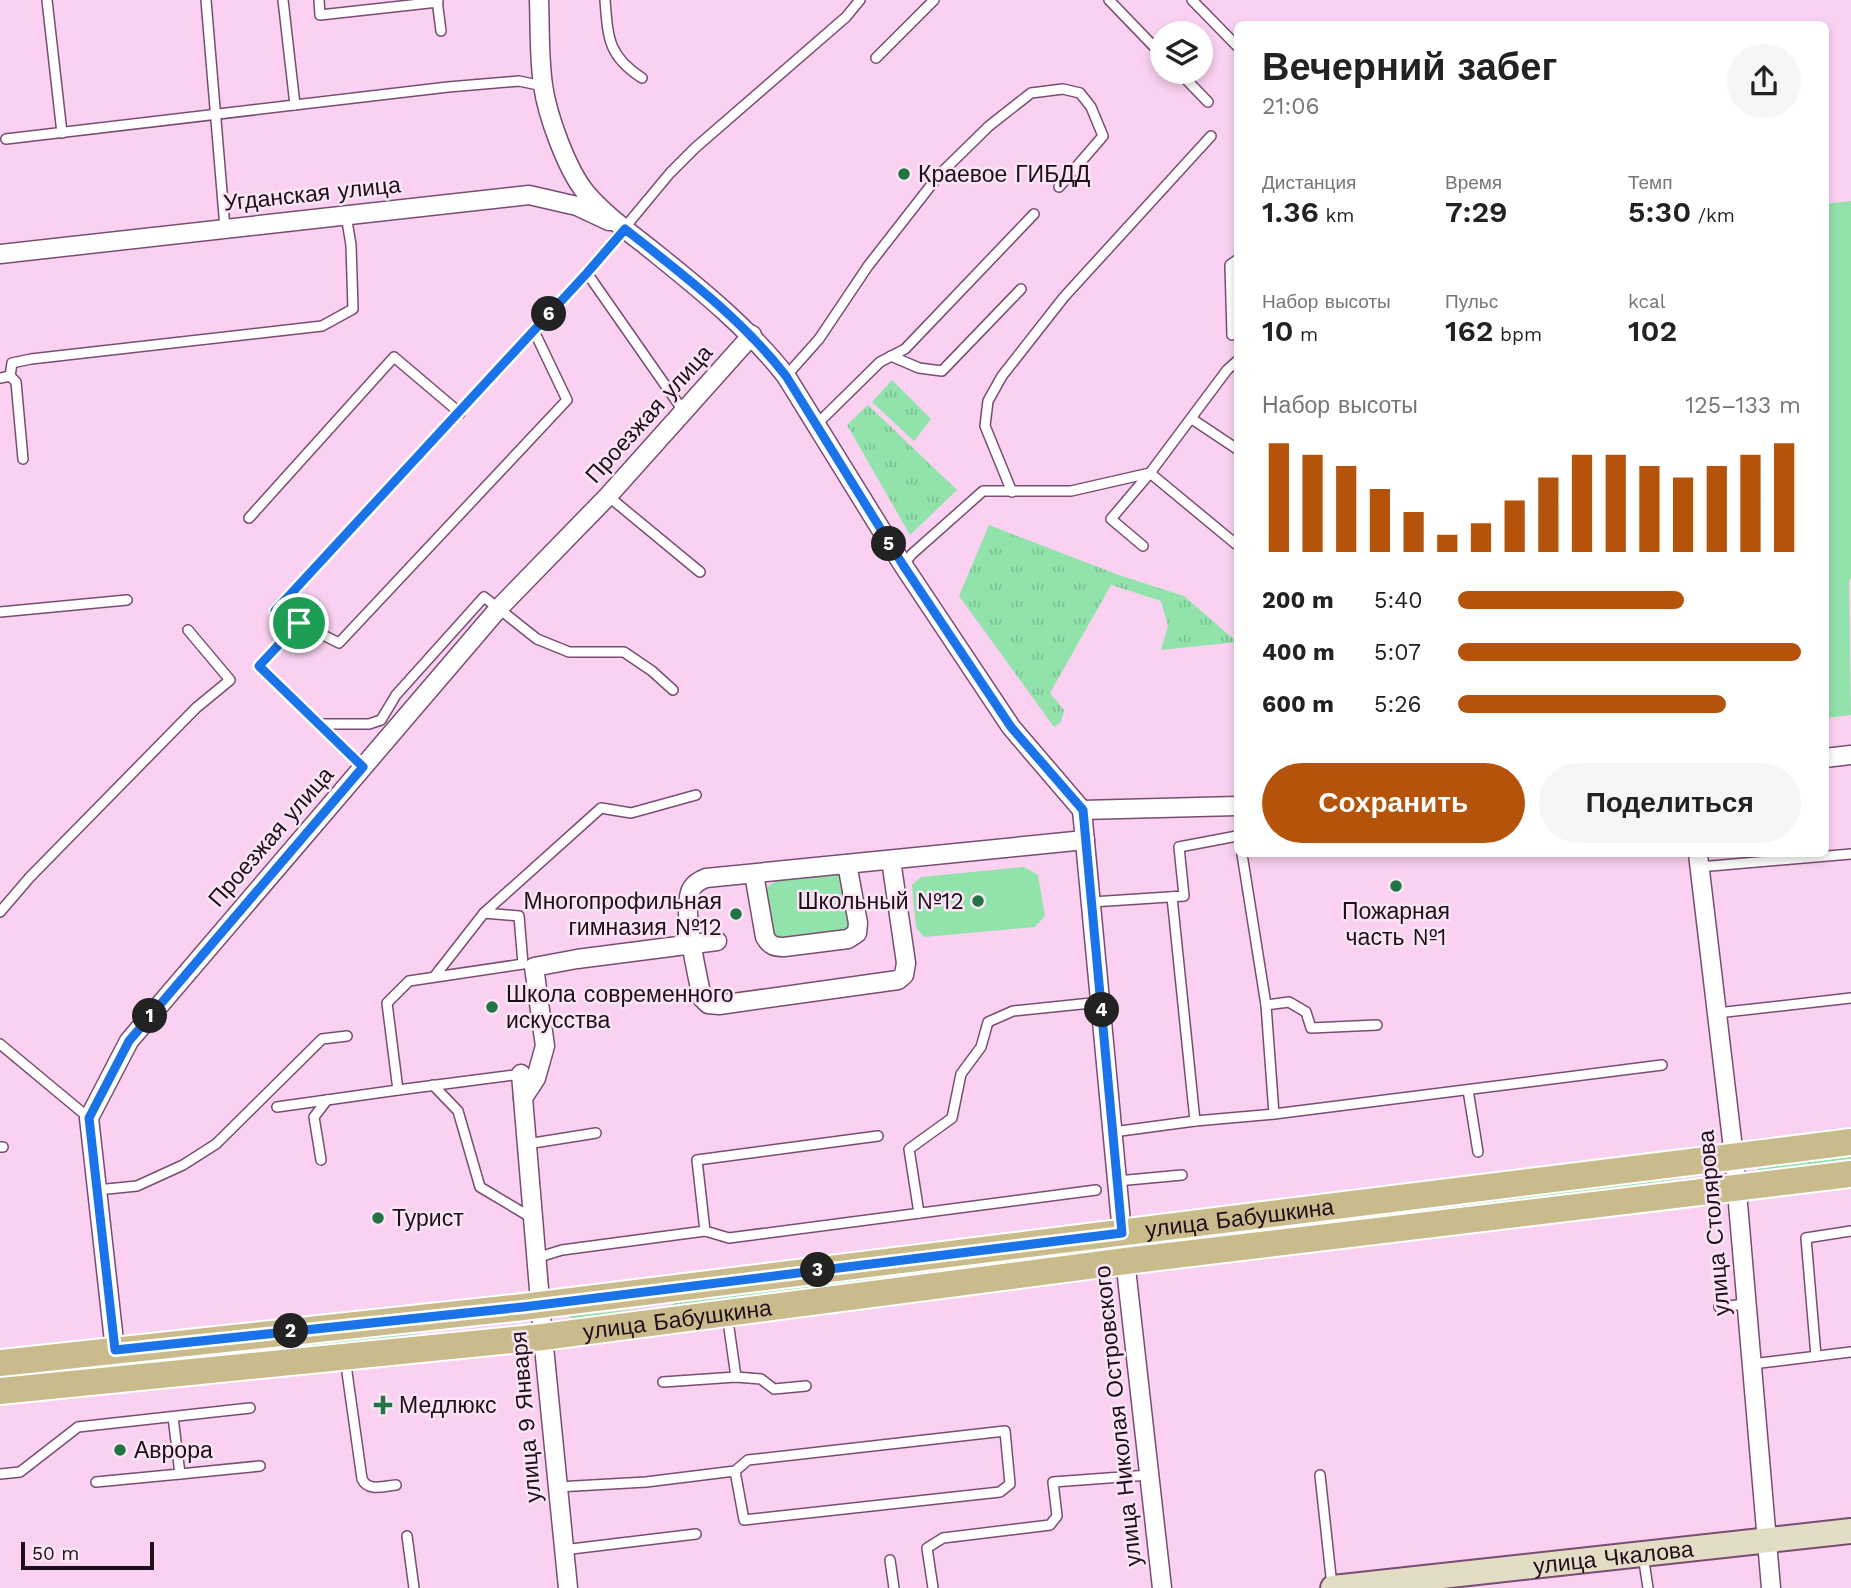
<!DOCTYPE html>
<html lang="ru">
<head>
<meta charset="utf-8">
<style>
	:root { --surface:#fff; --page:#f6f6f6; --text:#222; --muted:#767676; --accent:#b45309 }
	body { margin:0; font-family:"Work Sans",sans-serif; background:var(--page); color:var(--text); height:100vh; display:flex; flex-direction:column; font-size:26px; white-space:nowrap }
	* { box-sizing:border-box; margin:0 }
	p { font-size:23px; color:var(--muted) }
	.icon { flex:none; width:38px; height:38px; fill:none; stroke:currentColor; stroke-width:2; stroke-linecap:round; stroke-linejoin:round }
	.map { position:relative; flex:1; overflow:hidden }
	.panel { position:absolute; left:1234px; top:21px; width:595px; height:836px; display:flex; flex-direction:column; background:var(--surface); border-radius:10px; box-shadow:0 4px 10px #0003 }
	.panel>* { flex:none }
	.buttons { position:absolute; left:1150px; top:21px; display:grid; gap:14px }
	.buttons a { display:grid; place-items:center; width:63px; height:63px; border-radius:50%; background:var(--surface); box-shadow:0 4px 10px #0003; font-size:35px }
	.scale { position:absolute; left:21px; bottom:18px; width:133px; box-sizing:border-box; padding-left:7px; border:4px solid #1f0e1c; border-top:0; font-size:19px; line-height:24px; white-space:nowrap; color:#1f0e1c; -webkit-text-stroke:5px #fae5f5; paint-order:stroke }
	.pin { position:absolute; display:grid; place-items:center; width:60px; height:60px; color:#fff; margin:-30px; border:4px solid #fff; border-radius:50%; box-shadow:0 2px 7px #0007 }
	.km { position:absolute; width:35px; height:35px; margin:-18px; border-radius:50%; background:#222; color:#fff; font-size:19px; line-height:35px; text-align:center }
	.round { display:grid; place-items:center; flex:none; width:74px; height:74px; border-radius:37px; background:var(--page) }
	.head { display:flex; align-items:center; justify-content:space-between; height:119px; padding:0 28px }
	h1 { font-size:38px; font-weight:600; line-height:52px }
	.figures { display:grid; grid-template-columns:repeat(3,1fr); gap:10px; height:119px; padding:7px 28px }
	.figures div { display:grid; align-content:center }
	.figures b { font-size:30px; font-weight:600 }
	.figures small { font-size:19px; font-weight:400 }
	.figures p { font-size:19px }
	.chart { height:196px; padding:14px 28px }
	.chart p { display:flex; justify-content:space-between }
	.chart svg { width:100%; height:126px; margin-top:7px; stroke:var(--accent); stroke-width:6 }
	.button { display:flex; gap:14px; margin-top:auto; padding:14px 28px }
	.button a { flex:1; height:80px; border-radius:42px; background:var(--accent); color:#fff; font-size:28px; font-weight:600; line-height:80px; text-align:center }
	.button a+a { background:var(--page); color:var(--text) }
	ul { padding:0 28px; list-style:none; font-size:23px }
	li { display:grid; grid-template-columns:112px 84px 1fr; align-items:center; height:52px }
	li i { height:18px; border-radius:9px; background:var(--accent) }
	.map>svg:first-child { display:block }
	.grass { fill:url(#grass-tufts) }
	.park { fill:#91e3ab }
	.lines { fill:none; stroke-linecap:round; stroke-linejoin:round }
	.lane-casing { stroke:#794d71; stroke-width:12 }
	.street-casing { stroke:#794d71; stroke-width:21 }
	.secondary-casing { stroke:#794d71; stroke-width:28 }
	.primary-casing { stroke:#fff; stroke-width:30 }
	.lane { stroke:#fff; stroke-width:9 }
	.street { stroke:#fff; stroke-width:18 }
	.secondary { stroke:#e4ddc5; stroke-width:24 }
	.primary { stroke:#c9bb8b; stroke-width:26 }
	.route-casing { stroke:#fff; stroke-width:14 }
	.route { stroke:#1a73e8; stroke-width:9 }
	.poi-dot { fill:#237445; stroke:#fae5f5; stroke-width:2.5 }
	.labels { text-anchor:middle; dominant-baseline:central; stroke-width:5; stroke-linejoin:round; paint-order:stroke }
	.poi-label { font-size:23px; fill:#1f0e1c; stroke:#fae5f5; text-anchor:start }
	.street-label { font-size:23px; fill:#1f0e1c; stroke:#fae5f5 }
</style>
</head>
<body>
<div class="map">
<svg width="1851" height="1588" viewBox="0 0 1851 1588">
	<defs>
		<pattern id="grass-tufts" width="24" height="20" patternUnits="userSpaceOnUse" patternTransform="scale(1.75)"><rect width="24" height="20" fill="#91e3ab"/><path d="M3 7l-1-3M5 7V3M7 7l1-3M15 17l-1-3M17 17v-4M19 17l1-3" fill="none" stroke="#7dc293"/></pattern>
	</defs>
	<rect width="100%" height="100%" fill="#fad1f1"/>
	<g class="grass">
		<polygon points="892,380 931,419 914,441 872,402"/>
		<polygon points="868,405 957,490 910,535 847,425"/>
		<polygon points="989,525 1119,575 1184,596 1237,642 1161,650 1168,626 1161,601 1111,585 1050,693 1064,710 1061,722 1054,727 959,596"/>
		<polygon points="1851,1154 1851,1163 1758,1175 1758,1165"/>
		<polygon points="1694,1176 1584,1195 1247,1234 1293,1221"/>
		<polygon points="1008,1260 977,1272 571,1319 570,1316 670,1306 687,1295"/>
		<polygon points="433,1330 400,1338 63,1374 104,1364"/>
	</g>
	<g class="park">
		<polygon points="1851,201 1851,578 1849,581 1851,715 1825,718 1825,204"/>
		<polygon points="1024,867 1038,875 1045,916 1035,927 924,937 916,928 912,885 921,877"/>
		<path d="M840,871l12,60 -72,11 -9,-5 -6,-48c19,-18 50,-15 75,-18z"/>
	</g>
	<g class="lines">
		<defs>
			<g id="lane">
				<polyline points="47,0 62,133"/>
				<polyline points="206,0 225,228"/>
				<polyline points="283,0 295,105"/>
				<polyline points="319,0 320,15 438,2"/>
				<polyline points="437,0 441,31"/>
				<path d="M605,0c3,38 3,56 37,78"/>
				<polyline points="1109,0 1162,55"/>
				<polyline points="1192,0 1237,46"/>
				<polyline points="876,58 934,0"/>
				<polyline points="1179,72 1208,102"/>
				<polyline points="6,139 448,87 519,81 543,86"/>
				<polyline points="587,273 684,412"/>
				<polyline points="534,331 567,400 339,643 275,611 587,273 670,173 695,148 846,17 860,0"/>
				<polyline points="1232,335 1230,265 1237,260"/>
				<polyline points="891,356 919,368 942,371 1021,289"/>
				<polyline points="10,376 12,363 31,359 322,326 353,309 351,245 346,215"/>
				<polyline points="786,376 819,339 868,266 939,175 989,126 1031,93 1063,89 1080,93 1091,107 1103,136 1059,187"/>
				<polyline points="0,378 10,376 16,382 23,459"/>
				<polyline points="1192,419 1237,449"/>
				<polyline points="816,425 880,362 905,349 1034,214"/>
				<polyline points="1012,492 985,426 988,401 1002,376 1064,297 1211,136"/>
				<polyline points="608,496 700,572"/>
				<polyline points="249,518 394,357 460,413"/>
				<polyline points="1143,546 1111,519 1150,473 1237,545"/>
				<polyline points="903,565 912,554 983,491 1071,491 1150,473 1227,370 1237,361"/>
				<polyline points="0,612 127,600"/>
				<polyline points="299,623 259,666 363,767"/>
				<polyline points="319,724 369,724 381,720 396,695 484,597 537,639 569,652 624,652 652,671 673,690"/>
				<polyline points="1242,854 1266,1005 1274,1114"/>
				<polyline points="1699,867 1851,854"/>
				<polyline points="1172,897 1195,1121"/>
				<polyline points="1092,902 1184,896 1179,847 1237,836"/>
				<polyline points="0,912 30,877 196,708 230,680 188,630"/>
				<polyline points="484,913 601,808 631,813 696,795"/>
				<polyline points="434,977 484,913 519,916 523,964 409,981 387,1003 398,1090 521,1074"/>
				<polyline points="1266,1005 1289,1002 1306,1012 1311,1028 1377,1025"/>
				<polyline points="1717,1013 1851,998"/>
				<polyline points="0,1044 89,1118"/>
				<polyline points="433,1085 458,1111 480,1187 532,1218"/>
				<polyline points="1468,1090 1478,1152"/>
				<polyline points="277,1107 398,1090"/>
				<polyline points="1113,1132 1195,1121 1274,1114 1662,1065"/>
				<polyline points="527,1144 596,1133"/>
				<polyline points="0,1147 3,1147"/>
				<polyline points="321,1160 314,1117 327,1100"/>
				<polyline points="1117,1181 1182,1175"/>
				<polyline points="97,1190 137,1186 183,1165 216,1144 322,1039 347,1036"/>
				<polyline points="919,1213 909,1149 952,1118 961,1074 981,1047 988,1022 1013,1011 1101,1002"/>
				<polyline points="705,1231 729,1238 1096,1190"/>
				<polyline points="536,1258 562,1250 705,1231 697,1160 878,1136"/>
				<polyline points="1719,1307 1746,1304"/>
				<polyline points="727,1314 736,1377"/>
				<polyline points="1816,1356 1806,1238 1851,1231"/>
				<path d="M345,1358l17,121c6,13 22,7 34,6"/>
				<polyline points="1752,1364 1851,1352"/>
				<polyline points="663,1382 736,1377 761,1379 774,1389 806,1386"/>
				<polyline points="0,1474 20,1472 78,1427 250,1408"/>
				<polyline points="180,1474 260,1466"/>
				<polyline points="1320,1475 1332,1586"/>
				<polyline points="96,1482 180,1474 173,1417"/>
				<polyline points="557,1487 646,1482 735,1471 748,1460 1005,1431 1010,1484 1000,1492 744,1520 735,1471"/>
				<polyline points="407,1536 414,1588"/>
				<polyline points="563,1550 696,1534"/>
				<polyline points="1643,1555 1648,1588"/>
				<polyline points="890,1560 894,1588"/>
				<polyline points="933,1588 927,1548 943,1538 1050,1525 1057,1516 1053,1482 1149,1475"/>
			</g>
			<g id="street">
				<path d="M539,0c1,28 0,57 4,85 4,30 24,85 43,108 20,24 49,43 73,63 46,37 91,74 127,120l117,189 108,162 71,83 40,423 40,355"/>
				<polyline points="0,254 529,195 577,206 609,221"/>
				<polyline points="1825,758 1851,755"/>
				<polyline points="1082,810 1237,806"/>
				<polyline points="1698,854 1734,1157 1771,1588"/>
				<path d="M891,860l15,103 -2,12 -6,5 -179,25 -11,-1 -6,-6c-4,-21 -22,-93 -10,-110 3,-5 9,-8 14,-10l379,-38"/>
				<path d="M754,874l11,63c5,9 10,10 19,10l64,-8 9,-6 1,-10 -11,-59"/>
				<polyline points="521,1074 543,1337 568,1588"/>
				<polyline points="523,1098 536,1078 545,1046 534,967 577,959 717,941"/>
				<polyline points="115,1350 89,1118 129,1041 499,608 608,496 752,335"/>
			</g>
			<g id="secondary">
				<path id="s1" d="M1333,1588l518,-57"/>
			</g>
			<g id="primary">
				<path id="s2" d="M0,1363l523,-56 1328,-165"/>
				<path id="s3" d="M0,1391l543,-54 583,-76 725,-87"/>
			</g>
		</defs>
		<use href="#lane" class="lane-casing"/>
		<use href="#street" class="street-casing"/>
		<use href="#secondary" class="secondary-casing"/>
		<use href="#primary" class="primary-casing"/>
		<use href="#lane" class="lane"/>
		<use href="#street" class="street"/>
		<use href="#secondary" class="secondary"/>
		<use href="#primary" class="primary"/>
	</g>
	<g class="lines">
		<defs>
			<path id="route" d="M625,229c57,45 116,89 161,147l117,189 108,162 72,83 39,423 -599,74 -408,43 -26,-232 40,-77 234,-274 -104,-101 40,-43 -24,-12 312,-338z"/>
		</defs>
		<use href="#route" class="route-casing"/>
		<use href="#route" class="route"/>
	</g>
	<g class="poi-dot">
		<circle cx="904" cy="174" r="7"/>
		<circle cx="1396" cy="886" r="7"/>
		<circle cx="978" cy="901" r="7"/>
		<circle cx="736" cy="914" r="7"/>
		<circle cx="492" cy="1007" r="7"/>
		<circle cx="378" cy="1218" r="7"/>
		<path d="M379.5 1394.5h7v7h7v7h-7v7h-7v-7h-7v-7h7z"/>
		<circle cx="120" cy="1450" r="7"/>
	</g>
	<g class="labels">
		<g class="poi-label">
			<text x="918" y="174">Краевое ГИБДД</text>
			<text x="722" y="901" text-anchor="end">Многопрофильная<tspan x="722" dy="26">гимназия №12</tspan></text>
			<text x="964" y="901" text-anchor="end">Школьный №12</text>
			<text x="1396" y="911" text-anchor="middle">Пожарная<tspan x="1396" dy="26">часть №1</tspan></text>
			<text x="506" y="994">Школа современного<tspan x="506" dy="26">искусства</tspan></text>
			<text x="392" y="1218">Турист</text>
			<text x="399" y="1405">Медлюкс</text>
			<text x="134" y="1450">Аврора</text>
		</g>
		<g class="street-label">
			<text transform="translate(312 194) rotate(-6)">Угданская улица</text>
			<text transform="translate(649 414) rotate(-48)">Проезжая улица</text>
			<text transform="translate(271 837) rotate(-49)">Проезжая улица</text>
			<text stroke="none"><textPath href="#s2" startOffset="1248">улица Бабушкина</textPath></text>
			<text transform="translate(1714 1223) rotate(-95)">улица Столярова</text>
			<text stroke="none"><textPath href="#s3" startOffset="681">улица Бабушкина</textPath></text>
			<text transform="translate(1118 1416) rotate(-96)">улица Николая Островского</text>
			<text transform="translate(526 1417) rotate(-95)">улица 9 Января</text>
			<text stroke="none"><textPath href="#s1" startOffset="282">улица Чкалова</textPath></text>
		</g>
	</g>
</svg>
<div class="buttons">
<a><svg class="icon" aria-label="layers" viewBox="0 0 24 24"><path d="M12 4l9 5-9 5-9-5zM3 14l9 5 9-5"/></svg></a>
</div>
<div class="scale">50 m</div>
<div class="pin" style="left:299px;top:623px;background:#1e9e55"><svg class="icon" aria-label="arrive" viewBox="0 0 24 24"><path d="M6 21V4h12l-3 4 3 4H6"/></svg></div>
<b class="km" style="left:150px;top:1016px">1</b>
<b class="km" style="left:291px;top:1331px">2</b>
<b class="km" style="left:818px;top:1270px">3</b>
<b class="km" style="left:1102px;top:1010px">4</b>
<b class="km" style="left:889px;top:544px">5</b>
<b class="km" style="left:549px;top:314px">6</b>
<section class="panel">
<div class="head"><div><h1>Вечерний забег</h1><p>21:06</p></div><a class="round"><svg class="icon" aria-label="share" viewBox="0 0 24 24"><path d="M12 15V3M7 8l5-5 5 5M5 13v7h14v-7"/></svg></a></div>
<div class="figures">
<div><p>Дистанция</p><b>1.36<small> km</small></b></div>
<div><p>Время</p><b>7:29</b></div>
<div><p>Темп</p><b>5:30<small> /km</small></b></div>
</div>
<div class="figures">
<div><p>Набор высоты</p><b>10<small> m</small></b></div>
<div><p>Пульс</p><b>162<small> bpm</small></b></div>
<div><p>kcal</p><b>102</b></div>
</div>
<div class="chart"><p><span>Набор высоты</span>125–133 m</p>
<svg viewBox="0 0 160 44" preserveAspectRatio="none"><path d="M5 44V6M15 44V10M25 44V14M35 44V22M45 44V30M55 44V38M65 44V34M75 44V26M85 44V18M95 44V10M105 44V10M115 44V14M125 44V18M135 44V14M145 44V10M155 44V6"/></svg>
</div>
<ul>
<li><b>200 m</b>5:40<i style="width:66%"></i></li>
<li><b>400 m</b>5:07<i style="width:100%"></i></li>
<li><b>600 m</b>5:26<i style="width:78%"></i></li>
</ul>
<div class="button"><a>Сохранить</a><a>Поделиться</a></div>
</section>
</div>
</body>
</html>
